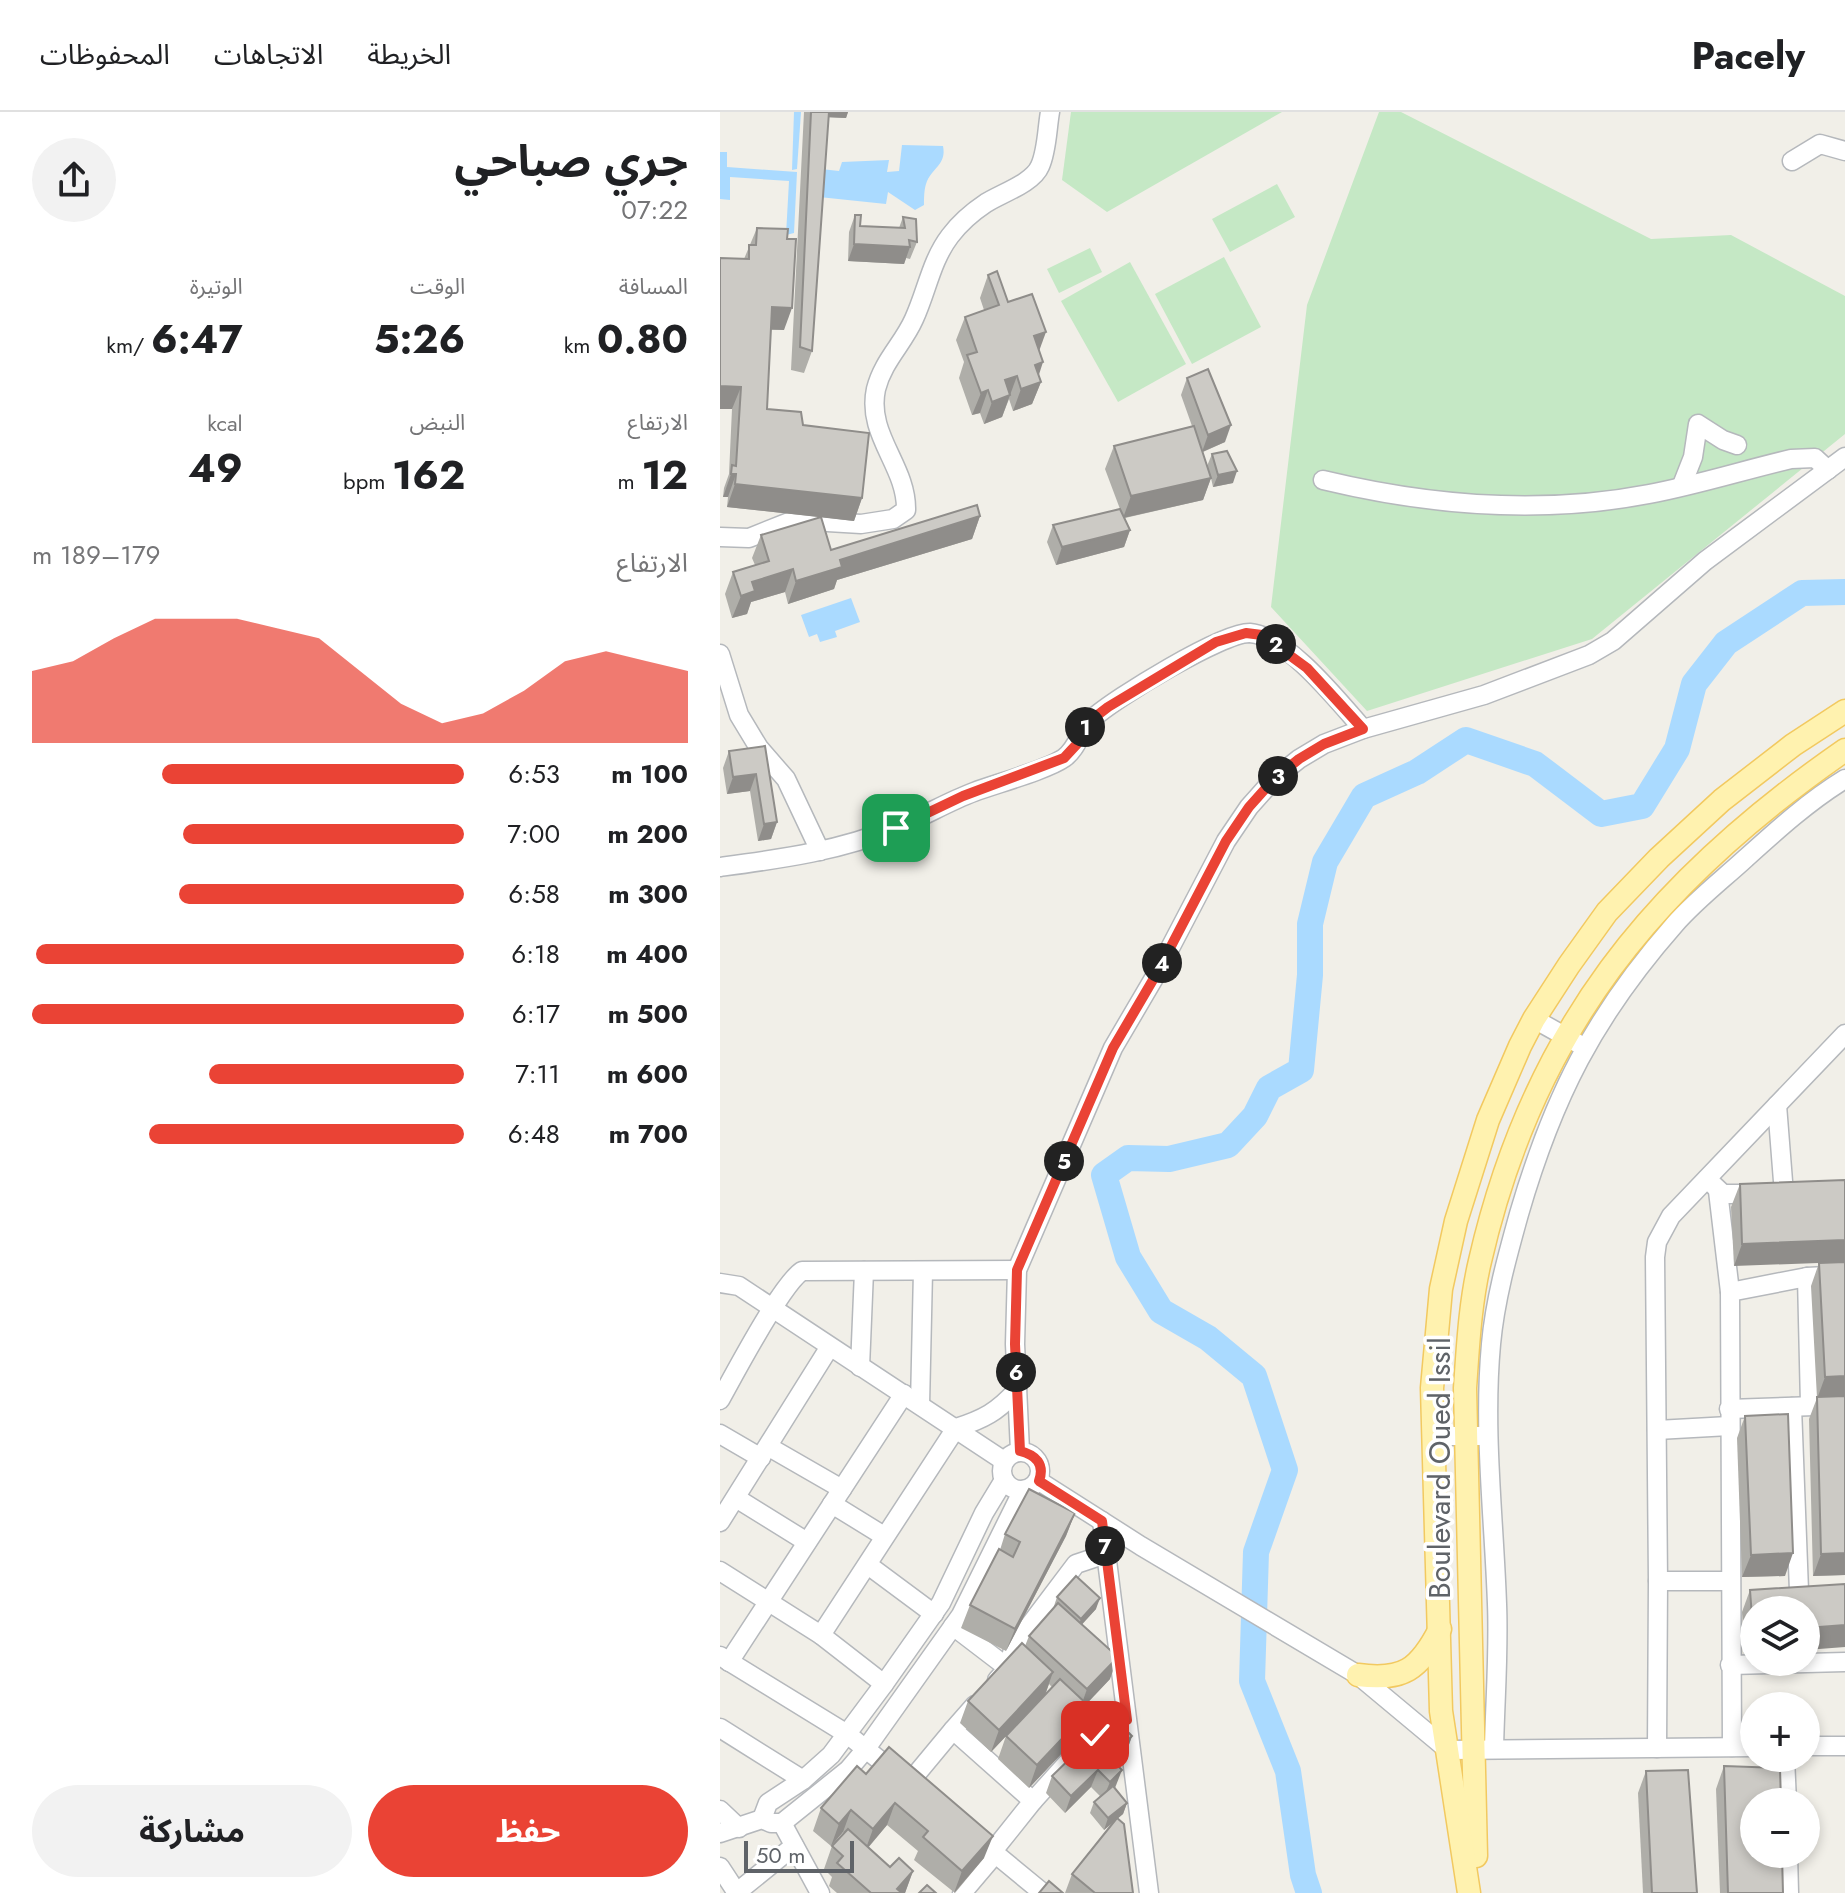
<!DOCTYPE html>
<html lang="ar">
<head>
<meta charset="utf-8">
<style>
	:root { --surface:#fff; --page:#f2f2f2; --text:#202124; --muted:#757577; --line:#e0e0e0; --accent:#ea4335 }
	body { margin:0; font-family:Jost,"Noto Sans Arabic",sans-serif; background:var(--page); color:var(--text); direction:rtl; height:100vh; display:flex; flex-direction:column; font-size:30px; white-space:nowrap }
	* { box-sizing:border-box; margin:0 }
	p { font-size:26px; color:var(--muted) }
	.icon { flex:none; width:44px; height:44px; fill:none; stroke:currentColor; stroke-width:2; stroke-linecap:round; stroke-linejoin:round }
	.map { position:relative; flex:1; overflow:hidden; direction:ltr }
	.drawer { display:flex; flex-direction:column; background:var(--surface); width:720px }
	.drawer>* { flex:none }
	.fabs { position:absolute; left:1020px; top:1484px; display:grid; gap:16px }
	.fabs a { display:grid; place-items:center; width:80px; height:80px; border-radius:50%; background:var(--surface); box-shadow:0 4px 12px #0003; font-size:40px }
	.scale { position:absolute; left:24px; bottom:20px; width:110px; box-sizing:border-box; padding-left:8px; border:4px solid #5f6368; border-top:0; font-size:22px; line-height:28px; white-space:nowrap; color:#5f6368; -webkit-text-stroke:6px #fff; paint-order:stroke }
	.pin { position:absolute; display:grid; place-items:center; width:68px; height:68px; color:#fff; margin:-34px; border-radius:16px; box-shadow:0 4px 12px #0006 }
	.km { position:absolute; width:40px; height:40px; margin:-20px; border-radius:50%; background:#222; color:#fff; font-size:22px; line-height:40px; text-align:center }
	.round { display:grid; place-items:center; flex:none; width:84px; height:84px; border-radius:42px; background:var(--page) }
	.overview { display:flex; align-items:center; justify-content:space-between; height:136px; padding:0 32px }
	h1 { font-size:44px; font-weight:700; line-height:60px }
	.metrics { display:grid; grid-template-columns:repeat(3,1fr); gap:12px; height:136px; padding:8px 32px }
	.metrics div { display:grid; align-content:center }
	.metrics b { font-size:40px; font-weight:700 }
	.metrics small { font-size:22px; font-weight:400 }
	.metrics p { font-size:22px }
	.chart { height:224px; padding:16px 32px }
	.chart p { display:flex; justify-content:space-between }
	.chart svg { width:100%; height:144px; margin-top:8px; fill:var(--accent); opacity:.7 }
	.cta { display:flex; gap:16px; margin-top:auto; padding:16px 32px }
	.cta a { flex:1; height:92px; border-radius:48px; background:var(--accent); color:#fff; font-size:32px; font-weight:700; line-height:92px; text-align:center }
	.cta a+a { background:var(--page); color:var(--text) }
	ul { padding:0 32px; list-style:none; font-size:26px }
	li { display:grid; grid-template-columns:128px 96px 1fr; align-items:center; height:60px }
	li i { height:20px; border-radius:10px; background:var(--accent) }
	header { display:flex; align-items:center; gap:48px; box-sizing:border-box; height:112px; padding:0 40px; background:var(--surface); border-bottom:2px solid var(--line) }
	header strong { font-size:38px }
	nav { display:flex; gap:44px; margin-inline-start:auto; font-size:28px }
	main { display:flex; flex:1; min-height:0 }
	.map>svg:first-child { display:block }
	.green { fill:#c5e8c5 }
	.water { fill:#aadaff }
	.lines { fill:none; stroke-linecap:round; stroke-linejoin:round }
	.river { stroke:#aadaff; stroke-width:26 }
	.minor-casing { stroke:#b5b8bc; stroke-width:21 }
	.major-casing { stroke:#f2c960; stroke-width:25 }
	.minor { stroke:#fff; stroke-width:18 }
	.major { stroke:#fff2af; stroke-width:22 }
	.wall { fill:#afaea9; fill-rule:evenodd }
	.shaded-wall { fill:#8f8d8a }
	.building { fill:#cccac5; stroke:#8f8d8a; stroke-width:2 }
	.route-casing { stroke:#fff; stroke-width:16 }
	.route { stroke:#ea4335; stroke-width:10 }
	.labels { text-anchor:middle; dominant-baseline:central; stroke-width:7; stroke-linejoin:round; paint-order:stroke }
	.street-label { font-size:30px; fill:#5f6368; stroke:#fff }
</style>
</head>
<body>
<header>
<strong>Pacely</strong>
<nav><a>الخريطة</a><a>الاتجاهات</a><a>المحفوظات</a></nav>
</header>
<main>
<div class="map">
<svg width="1125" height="1781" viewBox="0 0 1125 1781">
	<rect width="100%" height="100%" fill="#f1efe8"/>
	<g class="green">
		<polygon points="351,0 562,0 387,100 342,68"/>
		<polygon points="659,0 681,0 931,127 1011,123 1125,184 1125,322 872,527 647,599 551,495 587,193"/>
		<polygon points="557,72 575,105 510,140 492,107"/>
		<polygon points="370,136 382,160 339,181 327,157"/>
		<polygon points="504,145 541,215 472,252 435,182"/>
		<polygon points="410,150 466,252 398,290 341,189"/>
	</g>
	<g class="water">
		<polygon points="74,0 81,0 77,57 72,58"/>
		<path d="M182,33l41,1c4,19 -12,22 -17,38 -2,6 -2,15 -2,21l-9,5 -27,-18 -2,12 -67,-7 2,-28 18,2 3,-9 47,-2 -2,12 12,-1z"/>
		<polygon points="0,40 7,40 7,55 77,60 74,121 66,123 69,69 10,65 10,88 0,87"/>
		<polygon points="131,486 140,510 115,519 117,525 100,530 97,522 89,525 81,503"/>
	</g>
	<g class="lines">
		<polyline class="river" points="589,1781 583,1763 568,1659 532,1569 536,1440 565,1358 534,1264 488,1226 441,1199 408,1145 384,1063 408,1046 449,1047 508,1033 535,1004 549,976 581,958 590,863 590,812 605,750 644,684 697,660 746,628 815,652 881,702 922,694 957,637 974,572 1006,531 1082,481 1125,480"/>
		<defs>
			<g id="minor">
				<polyline points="1072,49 1100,32 1125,39"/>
				<path d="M603,368c108,26 217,35 326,14 48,-9 95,-24 142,-35l24,-1 13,12"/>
				<polyline points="962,373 973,345 978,312 1003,328 1017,333"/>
				<path d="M0,425l29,1 45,-18 67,4 32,-5 13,-9c1,-44 -40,-75 -30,-121 7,-28 27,-45 38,-70 13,-28 17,-58 36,-83 9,-12 24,-25 36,-33 16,-10 47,-20 54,-37 7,-15 7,-37 10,-54"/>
				<polyline points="0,542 19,603 39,636 66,667 100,739"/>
				<path d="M0,755c59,-8 121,-16 177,-40 26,-10 50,-25 77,-35 21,-8 73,-22 90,-34 14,-10 16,-28 28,-39 23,-21 131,-87 158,-86 37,3 89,69 113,96"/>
				<polyline points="814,907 857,931"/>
				<polyline points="1057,993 1064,1082"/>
				<polyline points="987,1067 1003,1082 1038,1082"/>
				<polyline points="998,1079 1010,1180"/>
				<polyline points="1087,1165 1090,1293"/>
				<polyline points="0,1171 19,1174 284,1349"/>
				<polyline points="140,1255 144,1159"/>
				<path d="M0,1288c15,-27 61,-115 82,-129l215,-1"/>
				<polyline points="200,1293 203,1159"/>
				<polyline points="1072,1295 1079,1479"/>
				<polyline points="1009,1297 1125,1293"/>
				<polyline points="937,1318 1009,1314"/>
				<polyline points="0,1322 41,1346"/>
				<polyline points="714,1324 760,1324"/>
				<polyline points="49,1335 122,1377"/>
				<polyline points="300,1339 295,1232 297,1158 393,936 437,861 506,729 529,695 554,667 579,647 604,632 643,617 764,583 869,543 893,529 985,449 1125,345"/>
				<circle cx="301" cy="1359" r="19"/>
				<polyline points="319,1369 421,1434 638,1563 728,1638 1034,1635"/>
				<polyline points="16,1386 87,1430"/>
				<polyline points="112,1392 164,1424"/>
				<polyline points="382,1409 429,1781"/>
				<polyline points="0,1410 109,1236"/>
				<polyline points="148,1453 214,1502"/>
				<polyline points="0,1459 101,1523 164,1572"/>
				<polyline points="938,1469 1009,1469"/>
				<polyline points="233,1514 288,1556 277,1568"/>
				<path d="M101,1523l135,-207c28,-9 41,-16 61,-38"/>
				<polyline points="0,1544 127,1622 177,1662"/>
				<polyline points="9,1550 184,1282"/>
				<polyline points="1010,1553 1125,1550"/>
				<polyline points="288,1556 294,1534 356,1452 386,1442"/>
				<polyline points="255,1593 233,1618 313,1689 273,1739"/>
				<polyline points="0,1616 83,1668"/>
				<polyline points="1086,1634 1125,1634"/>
				<polyline points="1012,1635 1010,1180 1087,1165 1125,1163"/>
				<polyline points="937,1636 938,1469 935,1145 937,1130 951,1104 1125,922"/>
				<path d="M774,1637c1,-48 5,-97 3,-145 -3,-86 -14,-173 -6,-260 4,-44 16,-87 28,-130 34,-117 75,-198 156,-290 21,-24 47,-44 71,-66 31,-28 63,-57 99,-79"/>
				<polyline points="1065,1646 1067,1690"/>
				<polyline points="189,1671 233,1618"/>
				<polyline points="313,1689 376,1619 347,1594"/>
				<polyline points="0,1698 19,1716"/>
				<polyline points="42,1707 48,1691 83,1668 111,1643 164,1572 221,1491 264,1401 284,1368"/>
				<polyline points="62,1711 100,1781"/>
				<polyline points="0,1721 42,1707 51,1711 62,1711 128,1658 145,1638 241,1503 303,1378"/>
				<polyline points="250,1721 323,1781"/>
				<polyline points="1068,1742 1069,1781"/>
				<polyline points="0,1755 17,1781"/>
				<polyline points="16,1781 74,1734"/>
				<polyline points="242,1781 276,1741"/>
			</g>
			<g id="major">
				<path d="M638,1563c45,6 61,-5 82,-46"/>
				<path d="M756,1744l-11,-468c3,-42 5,-85 15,-127 53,-231 173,-378 365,-511"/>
				<polyline points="749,1781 721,1599 712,1276 721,1177 736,1109 768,1008 800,934 814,907 849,853 887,800 939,746 1002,688 1073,633 1125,599"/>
			</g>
		</defs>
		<use href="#minor" class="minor-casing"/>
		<use href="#major" class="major-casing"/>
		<use href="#minor" class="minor"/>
		<use href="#major" class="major"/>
	</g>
	<g class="wall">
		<polygon points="84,0 128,0 126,6 108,5 92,239 84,261 71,258"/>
		<polygon points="135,103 140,114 179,116 183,105 197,130 190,147 186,146 184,152 128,149 129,120"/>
		<polygon points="37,116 64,218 51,218 47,297 83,313 142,386 134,409 101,405 111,438 260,404 252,427 117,468 114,477 68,492 65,480 31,490 27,502 12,506 5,482 13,460 35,453 32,446 41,423 100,405 7,395 8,385 3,385 4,376 9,362 12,297 24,147"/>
		<polygon points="268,163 288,190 319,239 318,264 321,270 312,292 293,299 289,287 282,305 264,312 260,301 252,303 239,266 244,250 236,228 245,205 264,198 260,186"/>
		<polygon points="467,266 505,330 483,340 487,354 492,342 513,371 493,375 491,366 483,388 405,406 410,418 404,435 336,453 327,430 333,413 400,397 385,357 394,334 472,314 461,283"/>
		<polygon points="45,634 57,710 51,727 38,729 30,679 7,682 3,656 9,639"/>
		<polygon points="1125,1068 1014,1154 1011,1095 1020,1072"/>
		<polygon points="1125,1150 1125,1463 1093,1464 1089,1307 1097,1286 1091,1174 1099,1151"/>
		<polygon points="1025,1304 1065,1464 1022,1465 1017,1326"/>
		<polygon points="355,1401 346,1424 286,1539 241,1516 250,1493 280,1438 285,1422"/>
		<polygon points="1030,1478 1034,1498 1034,1541 1025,1542 1022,1500"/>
		<path d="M337,1485l39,12 -14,15 28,55 -24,25 -3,27 -54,57 -31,-29 8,-23 -15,16 -31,-29 8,-22 57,-55 4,-10 24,-27zM329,1572l3,3 -7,8z"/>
		<polygon points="412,1624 406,1641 395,1652 395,1676 407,1691 403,1702 397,1707 413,1781 345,1781 352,1762 395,1709 384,1718 370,1701 374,1690 380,1684 371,1675 345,1701 326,1681 332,1664"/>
		<polygon points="1004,1654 1063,1781 1000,1781 996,1677"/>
		<polygon points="926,1659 977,1781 923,1781 918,1681"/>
		<polygon points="146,1662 264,1746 235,1781 194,1748 198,1739 167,1713 148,1736 170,1755 193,1759 185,1781 117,1781 109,1774 112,1765 104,1757 112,1734 124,1721 123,1720 111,1734 93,1719 101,1696"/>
	</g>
	<g class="shaded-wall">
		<polygon points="103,0 128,0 126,6 102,5"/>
		<polygon points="134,132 190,135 184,152 128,149"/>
		<polygon points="52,195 72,196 64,218 44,217"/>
		<polygon points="326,220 318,242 314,224"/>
		<polygon points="323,250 316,272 321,270 312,292 293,299 301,277 315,253"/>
		<polygon points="297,264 282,305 264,312 272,290 285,268"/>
		<polygon points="0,274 21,275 12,297 0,297"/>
		<polygon points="268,278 260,301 252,303 261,281"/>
		<polygon points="511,313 505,330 482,340 488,323"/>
		<polygon points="517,359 513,371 493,375 498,363"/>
		<polygon points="11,362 16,362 8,385 3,385"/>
		<polygon points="491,366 483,388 403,406 411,384"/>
		<polygon points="15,372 142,386 134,409 7,395"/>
		<polygon points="260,404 252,427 117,468 114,477 68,492 76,469 120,448"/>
		<polygon points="410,418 404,435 336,453 342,435"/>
		<polygon points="73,457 65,480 31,490 27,502 12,506 21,484 32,470"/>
		<polygon points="36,662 30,679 7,682 13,665"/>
		<polygon points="57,710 51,727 38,729 44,712"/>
		<polygon points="1125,1128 1125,1150 1014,1154 1022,1132"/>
		<polygon points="1125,1264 1125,1286 1097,1287 1105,1265"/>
		<polygon points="355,1401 346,1424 286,1539 295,1517"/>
		<polygon points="1073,1441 1065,1464 1022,1465 1031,1443"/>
		<polygon points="1125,1441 1125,1463 1093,1464 1101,1442"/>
		<polygon points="380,1486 376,1497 357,1518 361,1507"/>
		<polygon points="1125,1513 1125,1535 1086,1538 1086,1516"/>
		<polygon points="1033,1519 1034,1519 1034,1541 1025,1542"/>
		<polygon points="398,1545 390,1567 359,1600 367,1577"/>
		<polygon points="333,1560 325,1583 271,1640 279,1618"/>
		<polygon points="371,1596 363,1619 309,1676 317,1653"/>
		<polygon points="412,1624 406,1641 383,1663 390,1646"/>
		<polygon points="378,1658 371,1675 345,1701 351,1684"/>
		<polygon points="402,1658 395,1676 383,1687 390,1670"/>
		<polygon points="175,1691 167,1713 145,1739 153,1717"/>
		<polygon points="407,1691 403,1702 384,1718 388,1706"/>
		<polygon points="131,1698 123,1720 111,1734 119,1712"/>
		<polygon points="273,1724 264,1746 234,1781 242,1759"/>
		<polygon points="193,1759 185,1781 176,1781 177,1777"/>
	</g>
	<g class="building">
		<polygon points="91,0 109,0 92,239 80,235"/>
		<polygon points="135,103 141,103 140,114 185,116 183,105 196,107 197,130 189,128 190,135 134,132"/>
		<polygon points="37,116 68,117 67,127 76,127 72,196 52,195 47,297 81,300 83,313 149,321 142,386 15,372 16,362 11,362 12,353 16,354 21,275 0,274 0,146 29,147 29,133 36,133"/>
		<polygon points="277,159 288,190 312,182 326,220 314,224 323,250 315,253 321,270 301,277 297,264 285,268 290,283 272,290 268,278 261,281 247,243 257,240 245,205 279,193 268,163"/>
		<polygon points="488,257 511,313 488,323 467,266"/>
		<polygon points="474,314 491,366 411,384 394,334"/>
		<polygon points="507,339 517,359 498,363 492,342"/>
		<polygon points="257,393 260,404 120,448 122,455 76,469 73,457 32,470 35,479 21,484 13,460 49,449 41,423 101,405 111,438"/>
		<polygon points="400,397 410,418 342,435 333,413"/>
		<polygon points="45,634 57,710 44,712 36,662 13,665 9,639"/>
		<polygon points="1125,1068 1125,1128 1022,1132 1020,1072"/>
		<polygon points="1125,1150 1125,1264 1105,1265 1099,1151"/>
		<polygon points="1125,1284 1125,1441 1101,1442 1097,1285"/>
		<polygon points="1068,1302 1073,1441 1031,1443 1025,1304"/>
		<polygon points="309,1377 355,1401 295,1517 250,1493 279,1437 293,1445 300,1430 285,1422"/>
		<polygon points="356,1464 380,1486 361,1507 337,1485"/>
		<polygon points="1125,1472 1125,1513 1086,1516 1086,1498 1034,1498 1034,1519 1033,1519 1030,1478"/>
		<polygon points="338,1491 398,1545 367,1577 309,1524"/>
		<polygon points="302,1531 333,1560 279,1618 248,1589"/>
		<polygon points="340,1567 371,1596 317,1653 286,1624"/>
		<polygon points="393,1605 412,1624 390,1646 402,1658 390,1670 378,1658 351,1684 332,1664"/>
		<polygon points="169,1635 273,1724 242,1759 203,1725 208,1719 175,1691 153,1717 131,1698 119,1712 101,1696 137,1654 146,1662"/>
		<polygon points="1004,1654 1060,1656 1061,1690 1034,1690 1034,1742 1062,1742 1063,1781 1008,1781"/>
		<polygon points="968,1658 977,1781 932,1781 926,1659"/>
		<polygon points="393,1674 407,1691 388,1706 374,1690"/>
		<polygon points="397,1706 404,1712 413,1781 375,1781 352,1762"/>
		<polygon points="128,1717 170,1755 179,1746 193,1759 177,1777 182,1781 151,1781 117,1751 123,1744 112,1734"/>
		<polygon points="329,1769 343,1781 319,1781"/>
		<polygon points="207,1773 216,1781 199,1781"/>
	</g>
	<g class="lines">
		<defs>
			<path id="route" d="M176,716l67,-32 101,-38 13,-14 9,-20 22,-17 108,-65 30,-9 16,2 45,33 56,61 -39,15 -25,15 -25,20 -25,28 -23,34 -69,132 -44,75 -96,222 -2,74 5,107c16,4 25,13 19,30l63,40 25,199 -32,9v6"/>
		</defs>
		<use href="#route" class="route-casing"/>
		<use href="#route" class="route"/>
	</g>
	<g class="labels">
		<g class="street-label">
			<text transform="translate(719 1356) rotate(-90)">Boulevard Oued Issil</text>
		</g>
	</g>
</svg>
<div class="fabs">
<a><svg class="icon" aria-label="layers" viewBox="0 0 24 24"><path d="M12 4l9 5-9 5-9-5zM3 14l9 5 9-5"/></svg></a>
<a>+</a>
<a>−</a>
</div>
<div class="scale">50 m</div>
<div class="pin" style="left:176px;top:716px;background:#1e9e55"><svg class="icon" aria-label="arrive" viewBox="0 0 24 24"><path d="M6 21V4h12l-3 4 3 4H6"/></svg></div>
<div class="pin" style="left:375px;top:1623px;background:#d93025"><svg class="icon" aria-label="check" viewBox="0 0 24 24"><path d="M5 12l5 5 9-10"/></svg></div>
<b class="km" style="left:365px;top:615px">1</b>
<b class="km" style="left:556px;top:532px">2</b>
<b class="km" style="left:558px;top:664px">3</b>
<b class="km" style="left:442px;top:851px">4</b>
<b class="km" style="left:344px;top:1049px">5</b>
<b class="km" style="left:296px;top:1260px">6</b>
<b class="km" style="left:385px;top:1434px">7</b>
</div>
<section class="drawer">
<div class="overview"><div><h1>جري صباحي</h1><p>07:22</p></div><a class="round"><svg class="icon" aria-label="share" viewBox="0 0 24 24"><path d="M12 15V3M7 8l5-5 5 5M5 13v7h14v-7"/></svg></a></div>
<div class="metrics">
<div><p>المسافة</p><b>0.80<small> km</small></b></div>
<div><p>الوقت</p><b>5:26</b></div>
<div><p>الوتيرة</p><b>6:47<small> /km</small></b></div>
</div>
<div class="metrics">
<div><p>الارتفاع</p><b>12<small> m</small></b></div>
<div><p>النبض</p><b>162<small> bpm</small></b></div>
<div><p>kcal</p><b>49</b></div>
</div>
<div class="chart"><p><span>الارتفاع</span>179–189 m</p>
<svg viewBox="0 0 160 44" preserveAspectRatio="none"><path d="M0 44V22L10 19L20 12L30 6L40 6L50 6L60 9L70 12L80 22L90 32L100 38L110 35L120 28L130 19L140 16L150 19L160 22V44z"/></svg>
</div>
<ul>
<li><b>100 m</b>6:53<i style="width:70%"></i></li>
<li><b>200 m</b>7:00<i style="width:65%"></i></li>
<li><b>300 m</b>6:58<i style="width:66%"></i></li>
<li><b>400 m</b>6:18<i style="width:99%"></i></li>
<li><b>500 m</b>6:17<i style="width:100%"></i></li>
<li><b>600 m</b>7:11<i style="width:59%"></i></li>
<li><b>700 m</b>6:48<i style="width:73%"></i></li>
</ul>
<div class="cta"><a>حفظ</a><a>مشاركة</a></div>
</section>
</main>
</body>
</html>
